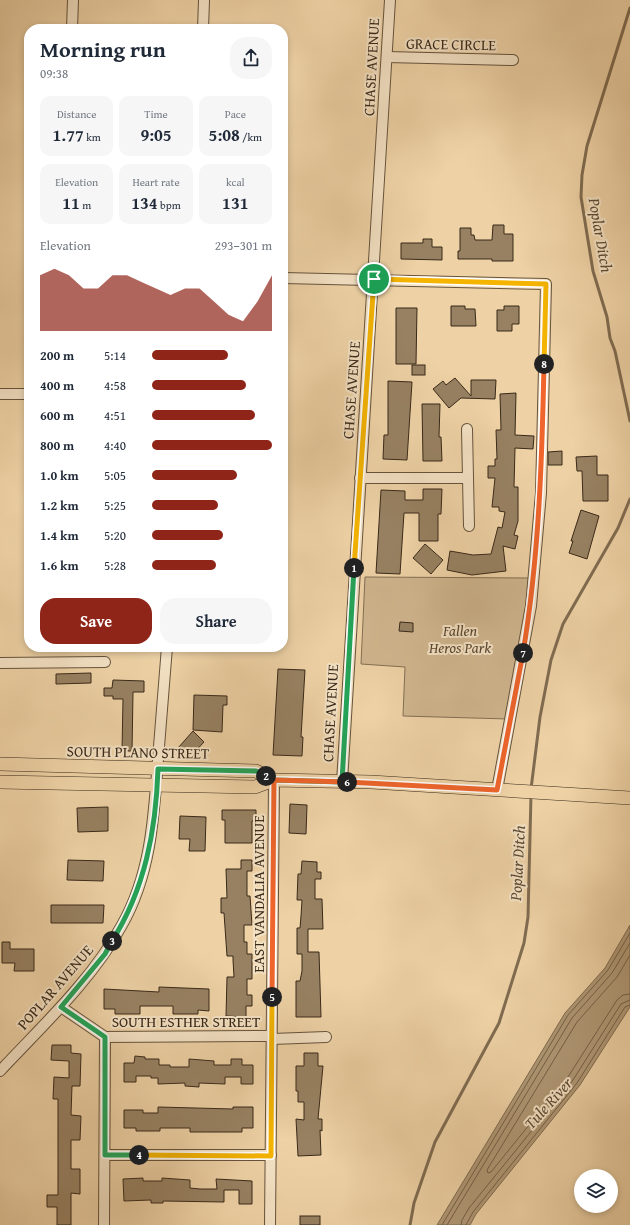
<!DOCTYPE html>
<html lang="en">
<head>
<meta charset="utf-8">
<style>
	:root { --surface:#fff; --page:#f6f6f7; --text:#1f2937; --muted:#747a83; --accent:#8f2418 }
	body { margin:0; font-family:"Gentium Book Plus",serif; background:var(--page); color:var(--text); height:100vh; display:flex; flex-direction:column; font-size:15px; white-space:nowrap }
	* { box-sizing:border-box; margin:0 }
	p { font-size:13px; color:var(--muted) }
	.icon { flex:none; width:22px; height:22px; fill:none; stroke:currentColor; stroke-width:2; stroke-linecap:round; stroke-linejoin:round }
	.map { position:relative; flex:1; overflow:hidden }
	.details { position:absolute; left:24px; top:24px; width:264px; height:628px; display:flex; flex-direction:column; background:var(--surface); border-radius:16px; box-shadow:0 2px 6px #0003 }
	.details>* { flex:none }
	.buttons { position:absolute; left:574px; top:1169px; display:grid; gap:8px }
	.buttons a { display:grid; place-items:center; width:44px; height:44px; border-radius:50%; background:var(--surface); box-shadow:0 2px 6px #0003; font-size:20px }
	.pin { position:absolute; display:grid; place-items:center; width:34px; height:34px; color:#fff; margin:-17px; border:2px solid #fff; border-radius:50%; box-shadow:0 1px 4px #0007 }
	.km { position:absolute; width:20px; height:20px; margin:-10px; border-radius:50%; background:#222; color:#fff; font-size:11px; line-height:20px; text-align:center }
	.round { display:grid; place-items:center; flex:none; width:42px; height:42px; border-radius:16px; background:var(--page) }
	.overview { display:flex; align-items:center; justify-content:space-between; height:68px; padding:0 16px }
	h1 { font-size:22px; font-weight:600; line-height:30px }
	.stats { display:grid; grid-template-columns:repeat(3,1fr); gap:6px; height:68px; padding:4px 16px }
	.stats div { display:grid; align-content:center; border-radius:10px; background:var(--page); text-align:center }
	.stats b { font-size:17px; font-weight:600 }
	.stats small { font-size:11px; font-weight:400 }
	.stats p { font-size:11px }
	.chart { height:112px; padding:8px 16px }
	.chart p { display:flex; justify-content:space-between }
	.chart svg { width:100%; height:72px; margin-top:4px; fill:var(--accent); opacity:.7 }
	.action { display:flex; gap:8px; margin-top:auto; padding:8px 16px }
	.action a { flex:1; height:46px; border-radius:16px; background:var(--accent); color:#fff; font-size:16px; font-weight:600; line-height:46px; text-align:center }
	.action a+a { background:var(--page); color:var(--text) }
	ul { padding:0 16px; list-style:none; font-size:13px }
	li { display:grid; grid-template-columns:64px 48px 1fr; align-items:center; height:30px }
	li i { height:10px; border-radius:5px; background:var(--accent) }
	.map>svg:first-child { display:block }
	.green { fill:#cfb58e; stroke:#846f54 }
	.water { fill:#b09976; stroke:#806c51 }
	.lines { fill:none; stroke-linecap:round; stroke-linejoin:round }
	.shore { stroke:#746148; stroke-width:1 }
	.stream { stroke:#806c51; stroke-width:3 }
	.building { fill:#978162; stroke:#392919 }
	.minor-casing { stroke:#66533c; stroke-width:12 }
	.major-casing { stroke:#392919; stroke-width:14 }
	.minor { stroke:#f4e2c5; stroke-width:10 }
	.major { stroke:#eed2a6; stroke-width:13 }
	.split-1-casing { stroke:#fff; stroke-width:8 }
	.split-2-casing { stroke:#fff; stroke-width:8 }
	.split-3-casing { stroke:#fff; stroke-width:8 }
	.split-4-casing { stroke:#fff; stroke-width:8 }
	.split-5-casing { stroke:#fff; stroke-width:8 }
	.split-6-casing { stroke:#fff; stroke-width:8 }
	.split-7-casing { stroke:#fff; stroke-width:8 }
	.split-8-casing { stroke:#fff; stroke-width:8 }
	.split-9-casing { stroke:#fff; stroke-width:8 }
	.split-1 { stroke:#f5b400; stroke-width:5 }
	.split-2 { stroke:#22a559; stroke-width:5 }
	.split-3 { stroke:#22a559; stroke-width:5 }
	.split-4 { stroke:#22a559; stroke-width:5 }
	.split-5 { stroke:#f5b400; stroke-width:5 }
	.split-6 { stroke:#f0652b; stroke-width:5 }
	.split-7 { stroke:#f0652b; stroke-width:5 }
	.split-8 { stroke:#f0652b; stroke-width:5 }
	.split-9 { stroke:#f5b400; stroke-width:5 }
	.labels { text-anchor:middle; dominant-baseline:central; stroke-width:4; stroke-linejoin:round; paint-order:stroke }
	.street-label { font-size:15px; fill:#392919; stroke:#f4e2c5 }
	.park-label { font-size:15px; font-style:italic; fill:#574530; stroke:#f4e2c5 }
	.water-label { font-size:16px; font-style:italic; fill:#5d4b35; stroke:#f4e2c5 }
</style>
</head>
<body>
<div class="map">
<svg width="630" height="1225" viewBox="0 0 630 1225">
	<rect width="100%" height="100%" fill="#eed2a6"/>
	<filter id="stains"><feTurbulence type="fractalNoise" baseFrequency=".005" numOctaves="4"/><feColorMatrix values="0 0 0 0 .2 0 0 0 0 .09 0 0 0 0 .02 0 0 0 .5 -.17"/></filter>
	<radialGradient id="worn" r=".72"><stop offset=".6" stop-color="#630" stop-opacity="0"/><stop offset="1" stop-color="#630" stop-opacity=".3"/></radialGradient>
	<polygon class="green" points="365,577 530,578 508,719 403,716 405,667 361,664"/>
	<polygon class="water" points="630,925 630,1007 580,1085 476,1214 470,1225 437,1225 565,1013 605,968"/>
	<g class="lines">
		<g class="shore">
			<polyline points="630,955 617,977 577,1022 487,1170 488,1173 491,1172 568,1077 617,1000 623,995 630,994"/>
			<polyline points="442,1225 568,1015 608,970 630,933"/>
			<polyline points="447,1225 572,1018 612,973 630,943"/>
			<polyline points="461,1225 462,1220 469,1208 573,1080 621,1004 630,1000"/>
			<polyline points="466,1225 473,1212 577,1083 625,1007 630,1005"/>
		</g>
		<g class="stream">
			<polyline points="630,8 587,146 582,175 581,197 593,271 607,317 610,338 615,351 630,421"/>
			<polyline points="531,789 540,717 551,660 563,624 618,528 630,499"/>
			<polyline points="410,1225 414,1203 435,1142 499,1023 524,943 528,917 531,795"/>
		</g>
	</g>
	<g class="building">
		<polygon points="493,225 504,225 504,234 513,234 513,261 492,261 492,259 458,259 458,251 460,251 460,228 471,228 471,235 474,235 475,240 492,240"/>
		<polygon points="423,239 432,239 432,247 442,247 442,260 401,259 401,243 423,243"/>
		<polygon points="451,306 465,306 465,309 475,309 476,326 451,326"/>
		<polygon points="504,306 519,306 519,324 512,324 512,331 497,331 497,310 504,310"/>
		<polygon points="396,308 417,308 416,364 396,364"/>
		<rect x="412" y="365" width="13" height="10"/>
		<polygon points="455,378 471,396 471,380 496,380 495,399 461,398 449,408 433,389 443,381 446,385"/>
		<polygon points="388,381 412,382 407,460 383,459 384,435 388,435"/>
		<polygon points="516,393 515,435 534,436 533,449 515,448 514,487 518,487 518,521 514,535 518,536 515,549 503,546 506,571 472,575 447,570 450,551 473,555 491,554 498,527 502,528 505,512 499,511 499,507 492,507 495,478 488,478 488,466 495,466 495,459 497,459 496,430 501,430 500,394"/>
		<polygon points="422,404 440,404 439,437 441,437 442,461 423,461"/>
		<polygon points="562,451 562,465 548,465 548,452"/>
		<polygon points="597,456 597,475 608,475 608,501 583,501 582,471 577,471 576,457"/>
		<polygon points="423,489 442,489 441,514 438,514 438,541 419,541 419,513 404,513 400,574 376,573 381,490 405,491 405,500 423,500"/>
		<polygon points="581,510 599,516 587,559 569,553 573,541 571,541"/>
		<polygon points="425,544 443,560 431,574 413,558"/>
		<polygon points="400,622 413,623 413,632 399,631"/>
		<polygon points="278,669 305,670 301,737 303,737 302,756 273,755"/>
		<polygon points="91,673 91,683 56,684 56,674"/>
		<polygon points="113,680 144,681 144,692 133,692 132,751 122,751 123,699 113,699 113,696 104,696 104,688 112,688"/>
		<polygon points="194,695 227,696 227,705 223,705 222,732 193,730"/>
		<polygon points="193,731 204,742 189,758 178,748"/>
		<polygon points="290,804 307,805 306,834 289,833"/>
		<polygon points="108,807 108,831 78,832 77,808"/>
		<polygon points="222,810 256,810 256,821 252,821 252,843 225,843 225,820 222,820"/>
		<polygon points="180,816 206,817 205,851 189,851 190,839 179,839"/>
		<polygon points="68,860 104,861 103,881 67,880"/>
		<polygon points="241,860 252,860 252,871 247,871 247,896 250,896 252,925 244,925 244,942 247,942 247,954 252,954 252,979 247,979 247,995 252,995 252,1006 246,1006 246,1017 226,1016 227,977 234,977 233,960 233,956 227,956 224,913 221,913 221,898 227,898 226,869 241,869"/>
		<polygon points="302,861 317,862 317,872 321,872 321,879 315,879 315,899 322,899 323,929 308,929 308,952 319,952 321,1017 296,1017 296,981 300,981 302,971 302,954 297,954 297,928 300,928 301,916 302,900 297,900 298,874 301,874"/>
		<polygon points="51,905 104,905 103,923 51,923"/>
		<polygon points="2,942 10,942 10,949 34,949 34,971 14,971 15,963 2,963"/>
		<polygon points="159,987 209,989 209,1011 198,1010 198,1014 173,1014 173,1006 140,1006 140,1014 115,1014 115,1009 104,1009 104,989 159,992"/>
		<polygon points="52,1045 71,1045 71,1053 81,1054 80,1086 72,1086 71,1115 81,1116 80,1140 71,1140 71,1169 80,1169 80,1194 71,1193 71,1225 57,1225 57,1207 47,1207 47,1195 58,1195 58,1099 53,1099 54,1077 69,1078 69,1061 51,1060"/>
		<polygon points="304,1053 318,1053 318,1066 323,1066 318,1119 322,1119 322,1131 320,1130 321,1155 298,1156 296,1119 304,1120 304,1102 298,1102 298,1091 296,1091 296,1066 304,1066"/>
		<polygon points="135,1056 145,1057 145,1059 159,1059 159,1065 170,1065 170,1067 189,1067 189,1059 214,1061 214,1065 231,1065 231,1059 242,1059 242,1065 253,1065 253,1084 241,1084 241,1077 225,1077 225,1084 199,1083 199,1087 185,1086 185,1083 158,1084 158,1078 151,1078 151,1076 136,1076 136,1082 124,1082 124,1063 134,1063"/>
		<polygon points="158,1107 233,1109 233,1107 253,1107 253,1128 242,1128 242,1132 190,1132 190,1128 160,1128 160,1131 136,1131 136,1128 124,1128 124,1110 143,1110 143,1113 158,1113"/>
		<polygon points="143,1178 143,1181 162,1181 162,1178 190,1180 190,1188 200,1189 217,1189 216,1179 252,1181 252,1204 239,1204 239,1190 224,1190 224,1202 163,1201 163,1203 151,1203 151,1200 124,1201 123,1179"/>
		<rect x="300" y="1216" width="20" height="9"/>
	</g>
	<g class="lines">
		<defs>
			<g id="minor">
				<polyline points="72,29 73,0"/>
				<polyline points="203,29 204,0"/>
				<polyline points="387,57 513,60"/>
				<polyline points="283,278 546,284 541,493 531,606 497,790"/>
				<polyline points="0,394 29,394"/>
				<polyline points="467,429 469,526"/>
				<polyline points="360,478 467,478"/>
				<polyline points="0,663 105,662"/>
				<polyline points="342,782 390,0"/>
				<polyline points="61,1007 105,1037 272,1036"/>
				<polyline points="272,1039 326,1037"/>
				<path d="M0,1071c43,-46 92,-91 122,-146 29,-51 32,-109 36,-166 3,-38 6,-75 9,-112"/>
				<polyline points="105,1155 271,1155"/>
				<polyline points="104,1225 105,1037"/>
				<polyline points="270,1225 274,780"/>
			</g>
			<g id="major">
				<polyline points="0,764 256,771 274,780"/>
				<polyline points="0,782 255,787 274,780 371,782 630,798"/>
			</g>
		</defs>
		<use href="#minor" class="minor-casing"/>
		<use href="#major" class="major-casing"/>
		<use href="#minor" class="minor"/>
		<use href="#major" class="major"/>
	</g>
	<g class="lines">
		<defs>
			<polyline id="split-1" points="354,568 374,279"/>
			<polyline id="split-2" points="266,776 274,780 342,782 354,568"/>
			<path id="split-3" d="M112,941c33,-52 44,-111 46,-172l98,2 10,5"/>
			<polyline id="split-4" points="112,941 105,954 61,1007 105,1037 105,1155 139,1155"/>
			<polyline id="split-5" points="139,1155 271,1156 272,997"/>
			<polyline id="split-6" points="272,997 274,780 347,782"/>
			<polyline id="split-7" points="347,782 497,790 523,653"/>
			<path id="split-8" d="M523,653c16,-96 19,-192 21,-289"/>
			<polyline id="split-9" points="374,279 546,284 544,364"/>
		</defs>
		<use href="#split-1" class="split-1-casing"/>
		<use href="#split-2" class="split-2-casing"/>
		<use href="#split-3" class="split-3-casing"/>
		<use href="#split-4" class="split-4-casing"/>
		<use href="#split-5" class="split-5-casing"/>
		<use href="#split-6" class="split-6-casing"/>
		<use href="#split-7" class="split-7-casing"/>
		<use href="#split-8" class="split-8-casing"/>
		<use href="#split-9" class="split-9-casing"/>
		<use href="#split-1" class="split-1"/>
		<use href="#split-2" class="split-2"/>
		<use href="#split-3" class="split-3"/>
		<use href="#split-4" class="split-4"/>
		<use href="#split-5" class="split-5"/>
		<use href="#split-6" class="split-6"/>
		<use href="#split-7" class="split-7"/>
		<use href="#split-8" class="split-8"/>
		<use href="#split-9" class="split-9"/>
	</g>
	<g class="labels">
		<g class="street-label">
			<text transform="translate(451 44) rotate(1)">GRACE CIRCLE</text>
			<text transform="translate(371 67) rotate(-87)">CHASE AVENUE</text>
			<text transform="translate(351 390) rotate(-86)">CHASE AVENUE</text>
			<text transform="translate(330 713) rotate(-87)">CHASE AVENUE</text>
			<text transform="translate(138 752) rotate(1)">SOUTH PLANO STREET</text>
			<text transform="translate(258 894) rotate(-90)">EAST VANDALIA AVENUE</text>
			<text transform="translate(55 987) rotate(-49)">POPLAR AVENUE</text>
			<text x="186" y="1021">SOUTH ESTHER STREET</text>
		</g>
		<g class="park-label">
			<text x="460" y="630">Fallen<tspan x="460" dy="17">Heros Park</tspan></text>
		</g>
		<g class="water-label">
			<text transform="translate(601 235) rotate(80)">Poplar Ditch</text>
			<text transform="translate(517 863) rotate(-87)">Poplar Ditch</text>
			<text transform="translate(548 1103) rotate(-48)">Tule River</text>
		</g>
	</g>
	<rect width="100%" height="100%" filter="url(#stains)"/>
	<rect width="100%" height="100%" fill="url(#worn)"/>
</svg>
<div class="buttons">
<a><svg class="icon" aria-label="layers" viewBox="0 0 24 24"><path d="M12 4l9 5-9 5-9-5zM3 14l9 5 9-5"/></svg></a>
</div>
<div class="pin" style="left:374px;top:279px;background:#1e9e55"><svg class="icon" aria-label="arrive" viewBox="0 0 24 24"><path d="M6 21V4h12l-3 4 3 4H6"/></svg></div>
<b class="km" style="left:354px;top:568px">1</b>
<b class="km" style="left:266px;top:776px">2</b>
<b class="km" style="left:112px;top:941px">3</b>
<b class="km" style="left:139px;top:1155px">4</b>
<b class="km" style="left:272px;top:997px">5</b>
<b class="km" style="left:347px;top:782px">6</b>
<b class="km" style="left:523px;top:653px">7</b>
<b class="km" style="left:544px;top:364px">8</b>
<section class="details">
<div class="overview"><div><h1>Morning run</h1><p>09:38</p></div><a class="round"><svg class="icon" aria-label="share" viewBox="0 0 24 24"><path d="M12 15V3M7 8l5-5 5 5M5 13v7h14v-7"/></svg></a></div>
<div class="stats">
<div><p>Distance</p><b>1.77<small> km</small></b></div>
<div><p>Time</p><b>9:05</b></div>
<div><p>Pace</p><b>5:08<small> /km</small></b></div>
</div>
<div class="stats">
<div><p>Elevation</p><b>11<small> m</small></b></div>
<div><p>Heart rate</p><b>134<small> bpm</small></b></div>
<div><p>kcal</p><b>131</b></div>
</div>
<div class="chart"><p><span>Elevation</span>293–301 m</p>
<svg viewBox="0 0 160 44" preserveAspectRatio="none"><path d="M0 44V10L10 6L20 10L30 18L40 18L50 10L60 10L70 14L80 18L90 22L100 18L110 18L120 26L130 34L140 38L150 26L160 10V44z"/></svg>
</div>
<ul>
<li><b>200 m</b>5:14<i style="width:63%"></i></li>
<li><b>400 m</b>4:58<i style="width:78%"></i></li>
<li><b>600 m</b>4:51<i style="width:86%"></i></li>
<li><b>800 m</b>4:40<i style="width:100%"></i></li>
<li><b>1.0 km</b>5:05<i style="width:71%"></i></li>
<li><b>1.2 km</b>5:25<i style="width:55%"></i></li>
<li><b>1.4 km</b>5:20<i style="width:59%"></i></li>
<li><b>1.6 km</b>5:28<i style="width:53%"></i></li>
</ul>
<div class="action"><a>Save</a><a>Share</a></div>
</section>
</div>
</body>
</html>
